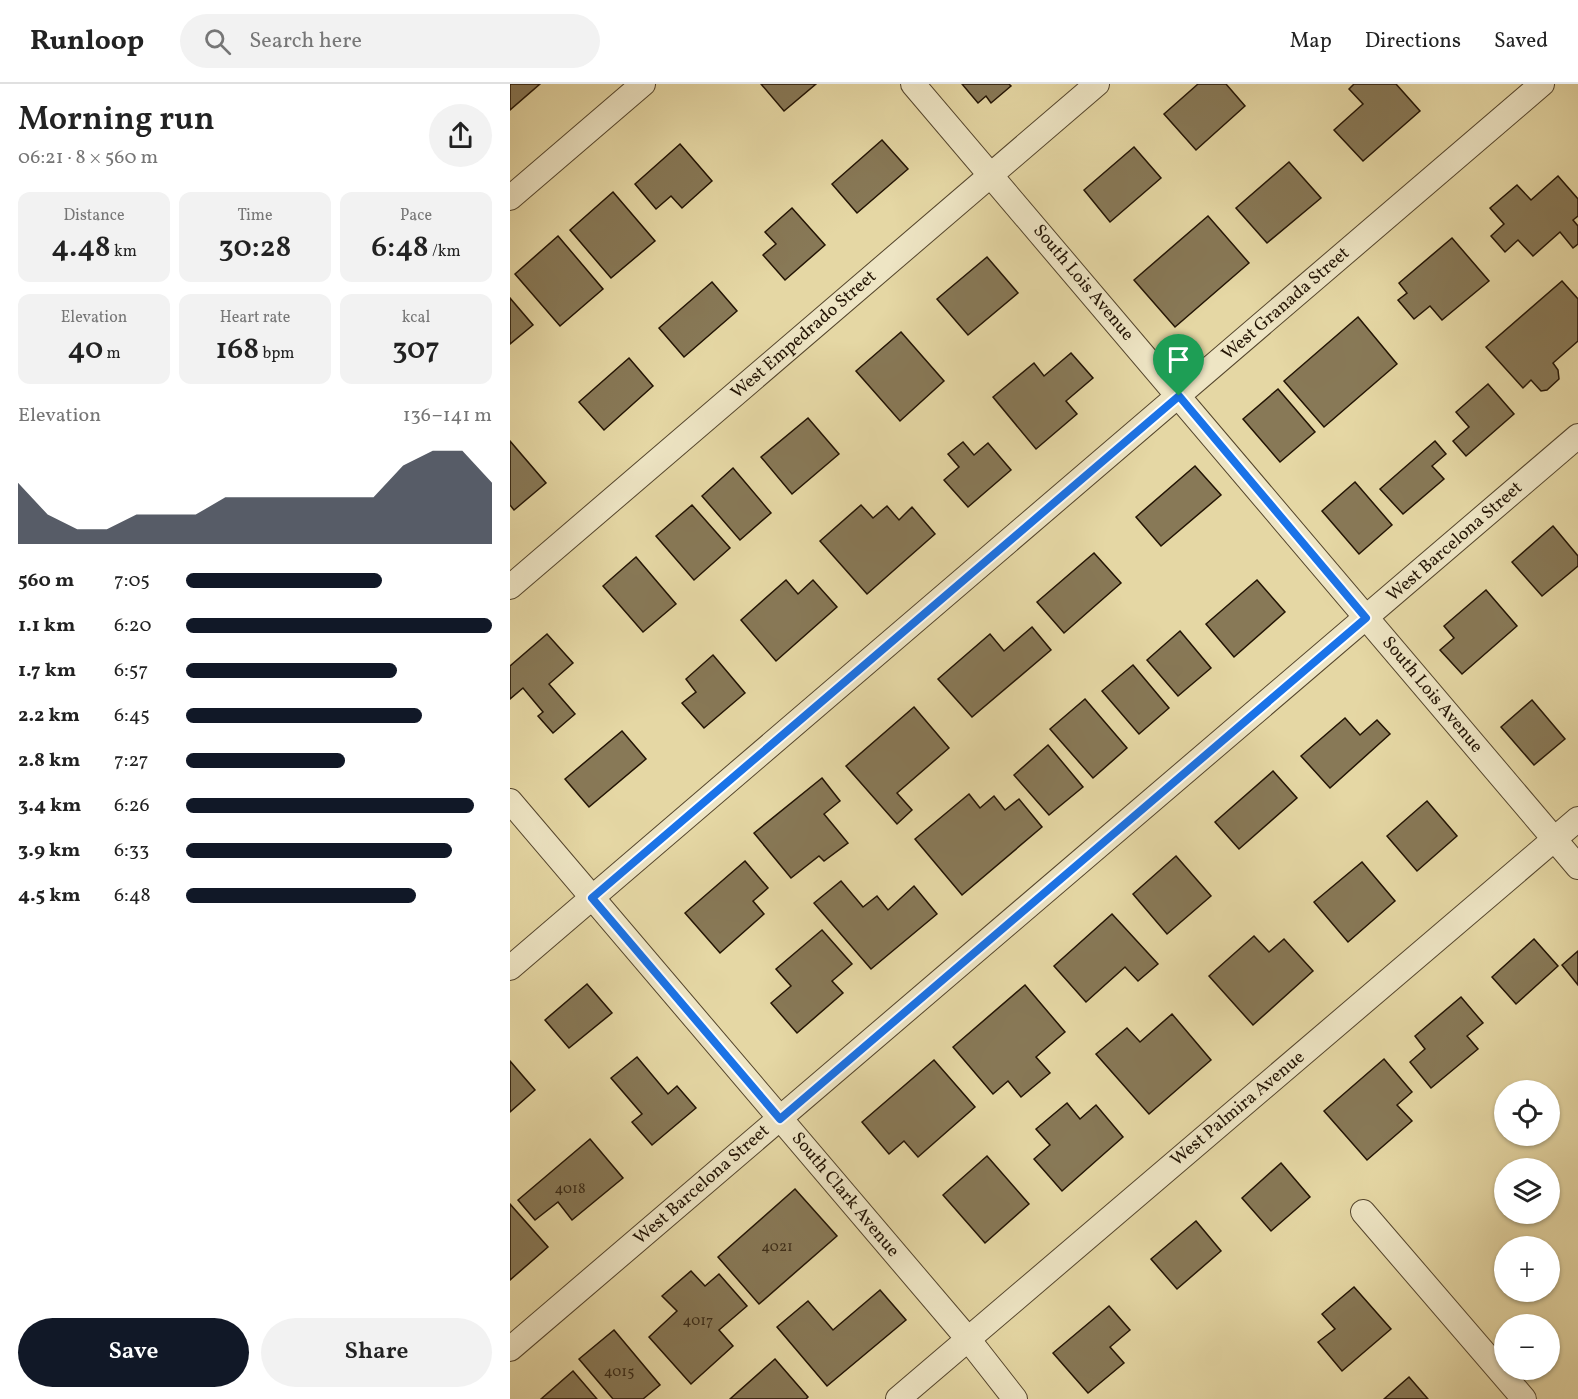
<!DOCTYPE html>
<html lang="en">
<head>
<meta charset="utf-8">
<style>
	:root { --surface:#fff; --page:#f2f2f2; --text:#222; --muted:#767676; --line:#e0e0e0; --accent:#111827 }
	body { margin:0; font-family:Vollkorn,serif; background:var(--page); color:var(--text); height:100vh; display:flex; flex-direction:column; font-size:22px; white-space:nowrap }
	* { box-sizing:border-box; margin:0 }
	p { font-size:20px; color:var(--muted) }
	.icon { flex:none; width:33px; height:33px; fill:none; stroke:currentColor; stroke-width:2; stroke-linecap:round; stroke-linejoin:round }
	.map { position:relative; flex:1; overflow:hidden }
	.side { display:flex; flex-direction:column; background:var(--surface); width:510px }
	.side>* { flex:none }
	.tools { position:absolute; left:984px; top:996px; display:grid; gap:12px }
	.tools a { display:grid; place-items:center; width:66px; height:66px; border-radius:50%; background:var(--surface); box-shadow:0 2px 4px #0004; font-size:30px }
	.pin { position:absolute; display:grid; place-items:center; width:51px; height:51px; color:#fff; margin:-62px -26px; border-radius:50% 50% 50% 0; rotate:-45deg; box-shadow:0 0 6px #0007 }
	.pin .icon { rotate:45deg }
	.round { display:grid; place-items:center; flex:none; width:63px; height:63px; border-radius:32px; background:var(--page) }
	.head { display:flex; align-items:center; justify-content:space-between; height:102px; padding:0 18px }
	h1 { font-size:33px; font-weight:600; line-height:45px }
	.stats { display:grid; grid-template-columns:repeat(3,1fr); gap:9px; height:102px; padding:6px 18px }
	.stats div { display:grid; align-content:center; border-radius:12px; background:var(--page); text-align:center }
	.stats b { font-size:30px; font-weight:600 }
	.stats small { font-size:16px; font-weight:400 }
	.stats p { font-size:16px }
	.chart { height:168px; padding:12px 18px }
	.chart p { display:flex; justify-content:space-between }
	.chart svg { width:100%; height:108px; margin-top:6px; fill:var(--accent); opacity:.7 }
	.button { display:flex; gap:12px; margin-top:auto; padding:12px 18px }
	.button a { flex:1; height:69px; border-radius:36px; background:var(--accent); color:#fff; font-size:24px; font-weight:600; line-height:69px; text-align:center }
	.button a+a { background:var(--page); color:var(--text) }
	ul { padding:0 18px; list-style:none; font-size:20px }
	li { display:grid; grid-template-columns:96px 72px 1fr; align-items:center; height:45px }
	li i { height:15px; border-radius:8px; background:var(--accent) }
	header { display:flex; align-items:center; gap:36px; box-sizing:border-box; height:84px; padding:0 30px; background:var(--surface); border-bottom:2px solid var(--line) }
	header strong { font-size:28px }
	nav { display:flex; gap:33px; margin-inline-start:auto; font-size:21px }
	.search { width:420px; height:54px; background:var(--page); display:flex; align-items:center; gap:15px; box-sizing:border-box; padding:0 21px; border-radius:33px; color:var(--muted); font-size:22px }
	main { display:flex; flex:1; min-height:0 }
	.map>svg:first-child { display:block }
	.building { fill:#887957; stroke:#231404; stroke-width:1.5 }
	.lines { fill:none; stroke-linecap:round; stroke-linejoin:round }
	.minor-casing { stroke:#54452c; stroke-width:26 }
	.minor { stroke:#eee5c4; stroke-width:24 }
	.route-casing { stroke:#fff; stroke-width:12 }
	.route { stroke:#1a73e8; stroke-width:8 }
	.labels { text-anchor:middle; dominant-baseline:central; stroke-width:5; stroke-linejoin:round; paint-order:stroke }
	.number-label { font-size:15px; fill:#3c2d19 }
	.street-label { font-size:18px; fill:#231404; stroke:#eee5c4 }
</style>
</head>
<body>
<header>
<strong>Runloop</strong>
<div class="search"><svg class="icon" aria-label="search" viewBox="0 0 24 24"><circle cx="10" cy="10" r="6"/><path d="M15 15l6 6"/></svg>Search here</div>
<nav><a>Map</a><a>Directions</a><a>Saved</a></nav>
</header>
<main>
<section class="side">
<div class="head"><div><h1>Morning run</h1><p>06:21 · 8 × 560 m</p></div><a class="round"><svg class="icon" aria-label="share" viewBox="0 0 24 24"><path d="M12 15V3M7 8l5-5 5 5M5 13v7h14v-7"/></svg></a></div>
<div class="stats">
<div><p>Distance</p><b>4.48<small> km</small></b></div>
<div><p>Time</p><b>30:28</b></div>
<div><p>Pace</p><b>6:48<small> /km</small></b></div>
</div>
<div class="stats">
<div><p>Elevation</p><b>40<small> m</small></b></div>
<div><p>Heart rate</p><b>168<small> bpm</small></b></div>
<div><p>kcal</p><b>307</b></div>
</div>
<div class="chart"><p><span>Elevation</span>136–141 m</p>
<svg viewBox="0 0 160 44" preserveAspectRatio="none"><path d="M0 44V19L10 32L20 38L30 38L40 32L50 32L60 32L70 25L80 25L90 25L100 25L110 25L120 25L130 12L140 6L150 6L160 19V44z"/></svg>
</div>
<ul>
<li><b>560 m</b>7:05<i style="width:64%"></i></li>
<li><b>1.1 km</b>6:20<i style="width:100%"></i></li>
<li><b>1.7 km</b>6:57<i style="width:69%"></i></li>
<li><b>2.2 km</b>6:45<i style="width:77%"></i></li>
<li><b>2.8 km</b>7:27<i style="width:52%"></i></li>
<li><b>3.4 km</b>6:26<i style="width:94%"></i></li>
<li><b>3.9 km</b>6:33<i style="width:87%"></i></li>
<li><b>4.5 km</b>6:48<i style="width:75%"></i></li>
</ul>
<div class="button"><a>Save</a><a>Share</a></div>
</section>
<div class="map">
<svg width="1068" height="1315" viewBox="0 0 1068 1315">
	<rect width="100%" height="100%" fill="#e5d7a4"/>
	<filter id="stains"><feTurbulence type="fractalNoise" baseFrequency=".00333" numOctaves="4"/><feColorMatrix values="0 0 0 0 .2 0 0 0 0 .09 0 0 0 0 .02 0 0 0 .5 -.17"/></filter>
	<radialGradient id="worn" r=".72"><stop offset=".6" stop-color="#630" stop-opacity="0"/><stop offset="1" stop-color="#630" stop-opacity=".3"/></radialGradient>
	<g class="building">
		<polygon points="0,0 30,0 0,26"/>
		<polygon points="251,0 306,0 274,27"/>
		<polygon points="452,0 499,0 501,2 481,19 476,12 468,19"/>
		<polygon points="688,0 716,0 735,22 686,66 654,30"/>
		<polygon points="844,0 886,0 910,27 853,77 824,46 853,20 839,5"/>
		<polygon points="372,56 398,85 347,129 322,100"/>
		<polygon points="170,60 202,97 172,124 161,112 146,125 125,100"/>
		<polygon points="624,63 651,94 600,138 574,106"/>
		<polygon points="779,78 811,114 757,159 726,124"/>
		<polygon points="1048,92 1068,115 1068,132 1063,136 1068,142 1068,160 1063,164 1050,148 1023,172 1008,156 995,168 981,152 994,140 980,124 1007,101 1021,116"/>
		<polygon points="103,108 145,157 101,194 60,146"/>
		<polygon points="282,124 315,161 275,196 253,171 266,160 255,148"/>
		<polygon points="698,132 739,179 665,243 624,196"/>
		<polygon points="48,152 93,205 50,242 5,190"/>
		<polygon points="942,154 979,197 932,236 920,222 904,235 888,216 897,209 889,199"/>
		<polygon points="477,173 508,209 458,251 427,215"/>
		<polygon points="1052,197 1068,215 1068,257 1043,279 1048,286 1049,295 1037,306 1031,307 1021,296 1013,304 976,263"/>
		<polygon points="202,198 227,227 174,273 149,244"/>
		<polygon points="0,214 23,241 0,260"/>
		<polygon points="848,233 887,280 814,343 774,297"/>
		<polygon points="391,248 434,297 390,337 346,287"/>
		<polygon points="561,269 583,294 556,317 567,330 526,365 483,313 524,279 534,292"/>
		<polygon points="119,274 143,302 94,346 69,318"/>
		<polygon points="978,300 1004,330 956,372 943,357 959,343 946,328"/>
		<polygon points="768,305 805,348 770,378 733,335"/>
		<polygon points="298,334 329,370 282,410 251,373"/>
		<polygon points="0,357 36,399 4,426 0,421"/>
		<polygon points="925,357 936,370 922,382 934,395 893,430 870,405"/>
		<polygon points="453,358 464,371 478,359 501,386 458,423 434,396 449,383 438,370"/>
		<polygon points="685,382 711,411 651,462 626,433"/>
		<polygon points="223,384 261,429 230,456 192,412"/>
		<polygon points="845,398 882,441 849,470 812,427"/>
		<polygon points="182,421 220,464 184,496 146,452"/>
		<polygon points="351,421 363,434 377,422 389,436 402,423 425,450 357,510 310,457"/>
		<polygon points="1043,442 1068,472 1068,482 1032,512 1002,478"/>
		<polygon points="584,469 611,499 554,549 527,518"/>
		<polygon points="126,473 166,520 133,548 93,502"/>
		<polygon points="276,496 288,510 303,496 327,523 266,577 231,536"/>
		<polygon points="747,496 775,528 724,573 696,540"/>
		<polygon points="976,506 1007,542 952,590 930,566 944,554 934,542"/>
		<polygon points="522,543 541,566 462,633 428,595 480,550 494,567"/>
		<polygon points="670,547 701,584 668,612 637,576"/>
		<polygon points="37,550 63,579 39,600 65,630 43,649 28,632 33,628 13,604 0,615 0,582"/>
		<polygon points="203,571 235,609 194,644 172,619 186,608 176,595"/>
		<polygon points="623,581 659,624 629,650 592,607"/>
		<polygon points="575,615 617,664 583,694 540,645"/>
		<polygon points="1022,616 1055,655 1024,681 991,643"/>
		<polygon points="404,623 439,664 387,709 402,726 387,740 336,682"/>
		<polygon points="835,634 850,651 867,636 880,650 820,704 791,672"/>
		<polygon points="112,647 136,675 79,723 55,695"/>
		<polygon points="538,661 573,703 539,731 504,691"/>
		<polygon points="763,687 787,714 729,765 705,738"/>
		<polygon points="312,694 330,717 314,730 338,759 314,777 309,772 281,794 244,749"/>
		<polygon points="459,710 470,724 484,712 495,726 509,715 532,743 452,811 405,755"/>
		<polygon points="917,717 947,752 907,787 877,752"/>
		<polygon points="666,772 701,812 657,850 623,810"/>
		<polygon points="235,777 258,804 243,817 254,830 210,869 175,829"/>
		<polygon points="852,778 885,817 838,858 804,818"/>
		<polygon points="331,797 353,823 367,812 378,826 404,802 427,830 361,885 304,819"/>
		<polygon points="602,830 648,880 628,897 615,883 576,918 544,882"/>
		<polygon points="312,846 342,880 322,897 333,909 287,949 261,919 281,902 266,885"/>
		<polygon points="744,852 759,868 774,855 803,887 743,941 699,892"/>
		<polygon points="1024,855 1048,882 1006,920 982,893"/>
		<polygon points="1068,867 1068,901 1052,881"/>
		<polygon points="77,900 102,929 59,964 35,936"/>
		<polygon points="515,901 555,948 526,973 540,989 511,1013 498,997 483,1010 443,963"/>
		<polygon points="951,913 973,939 957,952 968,965 921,1004 900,978 915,965 905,952"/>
		<polygon points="662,930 701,976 639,1030 586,970 617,944 630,958"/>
		<polygon points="127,973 158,1010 167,1002 186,1024 142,1061 122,1038 132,1030 101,994"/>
		<polygon points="874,975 902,1008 887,1021 902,1037 857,1076 814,1027"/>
		<polygon points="424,976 465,1023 408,1073 394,1057 379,1070 352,1038"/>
		<polygon points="0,977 25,1006 0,1028"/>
		<polygon points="557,1019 570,1035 586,1021 613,1053 552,1107 524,1075 540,1061 526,1045"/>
		<polygon points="80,1055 113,1094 62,1136 48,1118 25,1136 8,1116"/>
		<polygon points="477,1072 519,1120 475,1159 433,1111"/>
		<polygon points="771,1079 800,1113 761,1147 732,1114"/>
		<polygon points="285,1105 327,1152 249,1220 208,1173"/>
		<polygon points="0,1120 38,1163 0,1196"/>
		<polygon points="686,1137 711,1167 667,1205 641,1175"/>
		<polygon points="181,1187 195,1202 209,1190 237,1222 209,1246 223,1262 181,1300 139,1253 167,1227 152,1212"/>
		<polygon points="844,1203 881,1245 832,1287 808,1258 825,1245 812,1230"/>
		<polygon points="370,1206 396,1236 317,1302 267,1243 298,1217 323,1246"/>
		<polygon points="599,1222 620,1246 600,1263 614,1279 578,1309 543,1269"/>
		<polygon points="104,1246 150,1301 133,1315 103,1315 69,1275"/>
		<polygon points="265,1275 298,1313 296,1315 220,1315"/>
		<polygon points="63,1287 87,1315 31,1315"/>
		<polygon points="899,1293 918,1315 874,1315"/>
	</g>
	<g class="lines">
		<defs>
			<g id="minor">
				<polyline points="403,0 1068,783"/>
				<polyline points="0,114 133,0"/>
				<polyline points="0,503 587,0"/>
				<polyline points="0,717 458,1255 505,1315"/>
				<polyline points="0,884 1032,0"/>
				<polyline points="853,1128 1014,1315"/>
				<polyline points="0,1265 1068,352"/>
				<polyline points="388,1315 1068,735"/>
			</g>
		</defs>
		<use href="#minor" class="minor-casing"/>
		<use href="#minor" class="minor"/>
	</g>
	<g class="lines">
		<defs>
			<polygon id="route" points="669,312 856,534 270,1035 82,814"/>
		</defs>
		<use href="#route" class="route-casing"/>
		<use href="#route" class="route"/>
	</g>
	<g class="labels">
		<g class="number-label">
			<text x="60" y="1105">4018</text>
			<text x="267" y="1163">4021</text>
			<text x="188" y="1237">4017</text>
			<text x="109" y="1288">4015</text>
		</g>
		<g class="street-label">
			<text transform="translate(573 199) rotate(50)">South Lois Avenue</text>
			<text transform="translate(776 220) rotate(-41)">West Granada Street</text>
			<text transform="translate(294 251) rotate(-41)">West Empedrado Street</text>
			<text transform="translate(945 458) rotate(-41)">West Barcelona Street</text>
			<text transform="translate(922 611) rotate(50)">South Lois Avenue</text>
			<text transform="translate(728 1025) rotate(-40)">West Palmira Avenue</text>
			<text transform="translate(192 1101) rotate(-41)">West Barcelona Street</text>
			<text transform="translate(335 1111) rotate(50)">South Clark Avenue</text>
		</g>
	</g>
	<rect width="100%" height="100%" filter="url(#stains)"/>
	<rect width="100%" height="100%" fill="url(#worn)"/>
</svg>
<div class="tools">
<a><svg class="icon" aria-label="locate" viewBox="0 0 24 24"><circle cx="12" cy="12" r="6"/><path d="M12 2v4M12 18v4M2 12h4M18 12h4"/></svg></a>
<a><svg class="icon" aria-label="layers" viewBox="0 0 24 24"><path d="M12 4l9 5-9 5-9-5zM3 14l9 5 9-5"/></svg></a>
<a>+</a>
<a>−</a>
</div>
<div class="pin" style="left:669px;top:312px;background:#1e9e55"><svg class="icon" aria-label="arrive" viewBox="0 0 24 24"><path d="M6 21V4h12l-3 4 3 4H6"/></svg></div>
</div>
</main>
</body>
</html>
